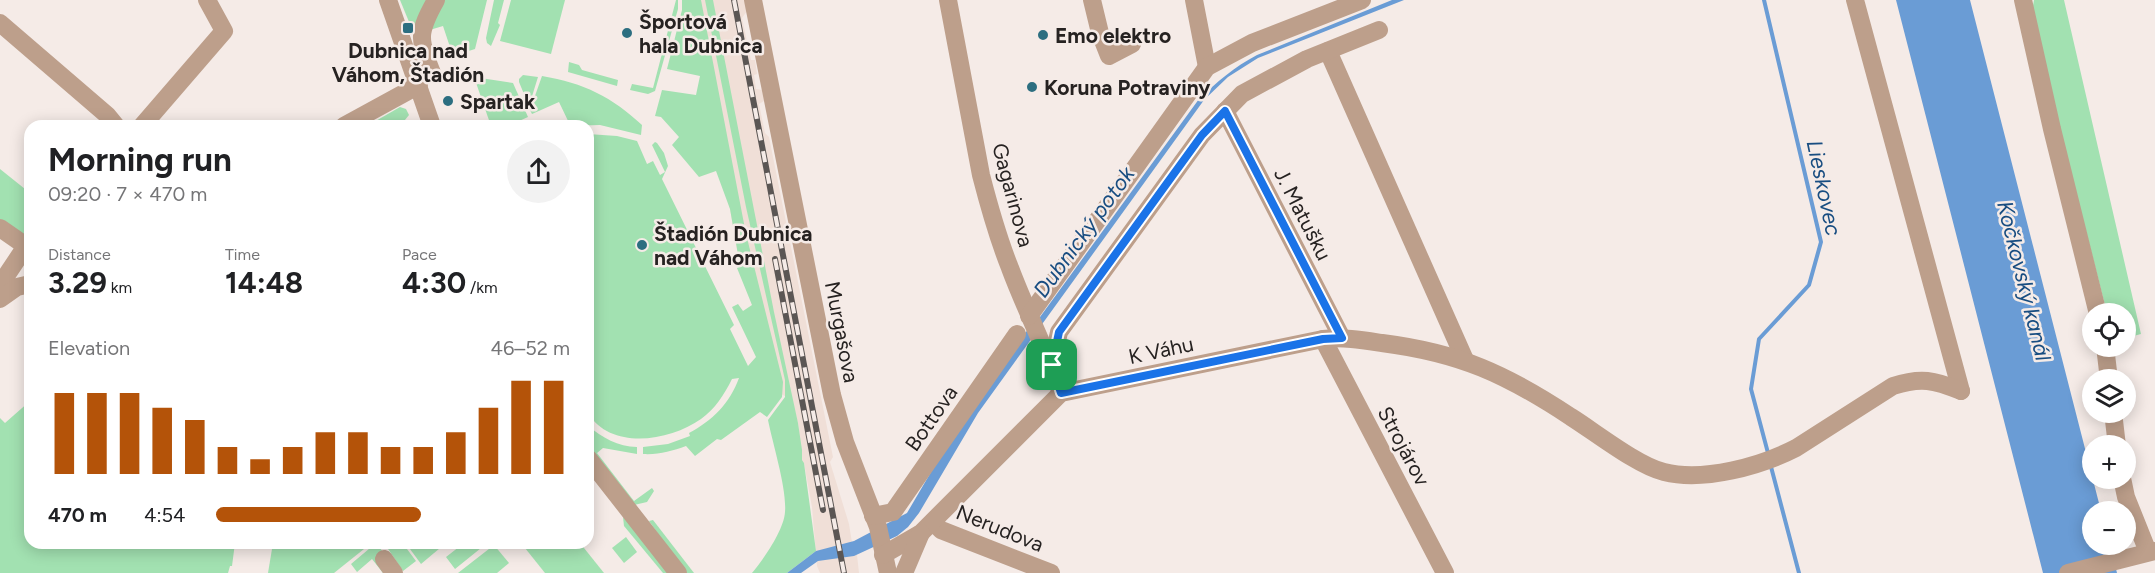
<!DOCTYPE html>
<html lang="en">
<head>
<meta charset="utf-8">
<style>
	:root { --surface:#fff; --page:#f2f2f2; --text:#202124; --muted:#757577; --accent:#b45309 }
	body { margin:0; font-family:Figtree,sans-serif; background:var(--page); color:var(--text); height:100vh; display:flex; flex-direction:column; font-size:22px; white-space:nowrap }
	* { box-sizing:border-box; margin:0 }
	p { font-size:20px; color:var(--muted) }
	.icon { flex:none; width:33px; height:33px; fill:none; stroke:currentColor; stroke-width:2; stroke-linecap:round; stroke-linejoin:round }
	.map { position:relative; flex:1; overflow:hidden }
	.details { position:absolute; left:24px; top:120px; width:570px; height:429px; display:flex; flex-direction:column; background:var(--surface); border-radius:18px; box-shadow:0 3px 15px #0003 }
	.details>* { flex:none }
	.controls { position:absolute; left:2082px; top:303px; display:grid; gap:12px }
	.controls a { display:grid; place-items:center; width:54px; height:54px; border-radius:50%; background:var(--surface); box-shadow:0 3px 15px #0003; font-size:30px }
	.pin { position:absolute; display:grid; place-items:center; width:51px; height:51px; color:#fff; margin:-26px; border-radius:12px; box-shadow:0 3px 9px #0006 }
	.round { display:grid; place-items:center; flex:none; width:63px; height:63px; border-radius:32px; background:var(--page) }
	.summary { display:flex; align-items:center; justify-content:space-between; height:102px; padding:0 24px }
	h1 { font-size:33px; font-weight:700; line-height:45px }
	.metrics { display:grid; grid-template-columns:repeat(3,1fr); gap:9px; height:102px; padding:6px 24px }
	.metrics div { display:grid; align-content:center }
	.metrics b { font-size:30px; font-weight:700 }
	.metrics small { font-size:16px; font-weight:400 }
	.metrics p { font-size:16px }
	.chart { height:168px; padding:12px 24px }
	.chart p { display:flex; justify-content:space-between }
	.chart svg { width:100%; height:108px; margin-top:6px; stroke:var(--accent); stroke-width:6 }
	ul { padding:0 24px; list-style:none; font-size:20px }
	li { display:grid; grid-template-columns:96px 72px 1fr; align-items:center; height:45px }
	li i { height:15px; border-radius:8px; background:var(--accent) }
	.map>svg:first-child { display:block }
	.built { fill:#f0dfd7 }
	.green { fill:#a2e1b1 }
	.water { fill:#6a9cd5 }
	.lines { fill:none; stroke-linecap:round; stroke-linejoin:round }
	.stream { stroke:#6a9cd5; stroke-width:4 }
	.minor { stroke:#bd9f8b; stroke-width:18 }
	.rail-casing { stroke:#5b5654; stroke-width:6 }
	.rail { stroke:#f5ebe7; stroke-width:4; stroke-dasharray:11; stroke-linecap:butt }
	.route-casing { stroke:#fff; stroke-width:12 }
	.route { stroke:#1a73e8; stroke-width:8 }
	.poi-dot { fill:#2c6e80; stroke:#f5ebe7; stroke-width:2 }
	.labels { text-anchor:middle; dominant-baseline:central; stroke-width:5; stroke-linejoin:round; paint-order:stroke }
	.poi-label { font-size:21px; font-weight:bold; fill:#262221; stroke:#f5ebe7; text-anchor:start }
	.street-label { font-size:21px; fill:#262221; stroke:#f5ebe7 }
	.water-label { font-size:22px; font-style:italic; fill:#184d81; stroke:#f5ebe7 }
</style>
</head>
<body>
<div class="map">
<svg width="2155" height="573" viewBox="0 0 2155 573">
	<rect width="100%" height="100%" fill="#f5ebe7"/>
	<polygon class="built" points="688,0 744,0 747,11 742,18 751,60 755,60 757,74 754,75 756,89 762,90 764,101 759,104 765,133 769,137 833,457 830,462 849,524 854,555 857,555 859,573 820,573 817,566 812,507 804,463 802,460 798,423 792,401 780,393 740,267 730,209"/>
	<g class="green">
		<polygon points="400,0 432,0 414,34"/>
		<polygon points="440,0 487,0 475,49 453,56 443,26 423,32"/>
		<polygon points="494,0 504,0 498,23 500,25 491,46 487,43 486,38"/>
		<polygon points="511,0 565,0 551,54 500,41"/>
		<polygon points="676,0 678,0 678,9 655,91 648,94 630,90 632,84 653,88"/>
		<path d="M682,0h19l45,234 37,148 -1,15 -15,20 -7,-5 -39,28 -4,-1 -22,17 -9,-10c-14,5 -28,9 -43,8v-7l25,-3 22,-8 -1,-3c23,-12 41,-30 50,-55l-7,1c-8,16 -17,30 -31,40 -31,22 -90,32 -113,-6v-279l29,2 20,5 10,23 6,-3 7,14 5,-3 -13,-27 3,-3 2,1 7,10 4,13 -6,13 72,146 -4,4 18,37 8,-9 -24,-50 6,-3 5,7 9,-6 -15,-37 3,-2 -10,-57 -14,-38 -17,6 -27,-32 7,-8 -18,-20 -6,-1 7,-26 34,5 4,-19 -33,-7 15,-59z"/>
		<path d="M705,0h8l61,312 24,111 4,27v10l2,3 12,88 -29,22h-35c11,-13 32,-43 33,-61 2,-23 -12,-67 -17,-92l17,-23v-17l-39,-173z"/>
		<polygon points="2034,0 2064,0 2141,334 2126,338 2126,314 2107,313 2031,17"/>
		<polygon points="569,62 579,65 582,70 618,80 617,86 568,72"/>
		<polygon points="523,75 538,77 529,106 519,82 519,79"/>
		<path d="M542,76c42,7 70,21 100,49l-1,10 -41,-10 -32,1 2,-1 -11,-23 -27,12 -2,-4z"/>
		<polygon points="474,77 513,83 528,117 508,126 491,126"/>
		<polygon points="400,107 406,109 409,115 400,126 367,126"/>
		<polygon points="0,169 30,193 30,240 0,219"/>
		<polygon points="30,401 30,543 235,543 232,566 230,566 228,573 0,573 0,418 5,423"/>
		<path d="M588,426c14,11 30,21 49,21v7l-34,-6 -6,5 37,48 18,-13 2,3 -7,11 -13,3 -3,-2 -43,-55z"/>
		<polygon points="623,517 674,573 663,573 624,526"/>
		<polygon points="653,520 694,573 686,573 649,521"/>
		<polygon points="626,537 637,552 624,563 612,548"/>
		<polygon points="273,543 356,543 364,549 334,573 268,573"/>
		<polygon points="376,543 386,556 383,573 372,559 357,572 351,564"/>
		<polygon points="384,543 414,543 407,549 416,561 403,571"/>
		<polygon points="417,543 446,543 421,564 410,549"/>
		<polygon points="464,543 473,549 481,543 486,544 455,569 446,557"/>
		<polygon points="521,543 580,543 604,573 545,573"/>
		<polygon points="494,545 509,563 497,573 458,573"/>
	</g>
	<g class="water">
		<path d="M1392,0h12l-146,58 -30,19 -24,23 -226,313 -59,100 -11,14 -11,9 -30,14 -13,6 -36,5 -17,12h-14l29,-22 38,-10 53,-28 58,-99 60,-81 15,-16 159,-218c18,-17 35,-32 58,-44z"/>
		<polygon points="1896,0 1970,0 2101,511 2092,512 2092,544 2110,545 2117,573 2043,573"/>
	</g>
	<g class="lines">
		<g class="stream">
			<polyline points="1764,0 1821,242 1809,285 1759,339 1751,389 1768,453"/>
			<polyline points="1770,463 1799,573"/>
		</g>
		<g class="minor">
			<polyline points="388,0 432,126"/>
			<polyline points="753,0 832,395 845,442 878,527 888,573"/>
			<path d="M948,0l33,175c8,31 17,63 29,93 16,43 37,83 51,125"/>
			<polyline points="1092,0 1100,33 1109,56 1132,44"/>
			<polyline points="1194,0 1207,67"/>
			<polyline points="1855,0 1961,391"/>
			<polyline points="2023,0 2052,129 2098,314"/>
			<polyline points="0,23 107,115 116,126"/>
			<polyline points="1328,51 1465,360"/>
			<path d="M432,73c-14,-34 -14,-41 4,-73"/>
			<polyline points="1225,111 1342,338"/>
			<polyline points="142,126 224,31 207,0"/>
			<polyline points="344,126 419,85"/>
			<polyline points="0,228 26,246 0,285"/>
			<polyline points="0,299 17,287 30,284"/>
			<polyline points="1029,316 1207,67 1252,43 1362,0"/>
			<polyline points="1323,339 1445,573"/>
			<polyline points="2105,346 2109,380"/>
			<polyline points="1045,370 1052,365 1059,332 1202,135 1242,94 1307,59 1379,30"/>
			<polyline points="2113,412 2117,446"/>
			<polyline points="588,458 678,573"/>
			<polyline points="2122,478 2126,497 2148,552"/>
			<polyline points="873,516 893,512 1017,334"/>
			<polyline points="933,522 941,530 1051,573"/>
			<path d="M883,555l38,-22 140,-140 262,-54c21,-2 39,1 59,4 78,10 124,31 189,74 24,15 67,49 93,55 40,10 97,-6 132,-24l97,-62c28,-9 41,-6 68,5"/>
			<polyline points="384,559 394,573"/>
			<polyline points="904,573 921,533"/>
			<polyline points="2068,573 2155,551"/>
		</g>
		<defs>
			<g id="rail">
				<polyline points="734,0 844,573"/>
				<polyline points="775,259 823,510"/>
			</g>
		</defs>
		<use href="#rail" class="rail-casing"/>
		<use href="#rail" class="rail"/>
	</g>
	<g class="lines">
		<defs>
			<polygon id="route" points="1225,111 1342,338 1323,339 1061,393 1052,365 1059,332 1202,135"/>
		</defs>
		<use href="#route" class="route-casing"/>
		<use href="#route" class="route"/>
	</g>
	<g class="poi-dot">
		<rect x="402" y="22" width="12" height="12" rx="3"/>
		<circle cx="627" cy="33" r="6"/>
		<circle cx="1043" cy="35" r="6"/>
		<circle cx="1032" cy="87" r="6"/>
		<circle cx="448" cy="101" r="6"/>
		<circle cx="642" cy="245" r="6"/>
	</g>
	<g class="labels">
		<g class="poi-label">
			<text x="639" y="21">Športová<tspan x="639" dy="24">hala Dubnica</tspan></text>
			<text x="1055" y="35">Emo elektro</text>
			<text x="408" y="50" text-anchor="middle">Dubnica nad<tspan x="408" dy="24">Váhom, Štadión</tspan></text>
			<text x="1044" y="87">Koruna Potraviny</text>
			<text x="460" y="101">Spartak</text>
			<text x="654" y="233">Štadión Dubnica<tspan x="654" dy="24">nad Váhom</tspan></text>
		</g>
		<g class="street-label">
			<text transform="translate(1013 195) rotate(75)">Gagarinova</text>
			<text transform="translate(1303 214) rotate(63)">J. Matušku</text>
			<text transform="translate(842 332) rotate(79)">Murgašova</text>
			<text transform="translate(1161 350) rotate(-12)">K Váhu</text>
			<text transform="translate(931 418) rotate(-55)">Bottova</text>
			<text transform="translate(1404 446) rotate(62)">Strojárov</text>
			<text transform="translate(1000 528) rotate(22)">Nerudova</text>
		</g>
		<g class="water-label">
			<text transform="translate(1824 188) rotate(78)">Lieskovec</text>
			<text transform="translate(1084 232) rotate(-54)">Dubnický potok</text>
			<text transform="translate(2024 281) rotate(76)">Kočkovský kanál</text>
		</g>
	</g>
</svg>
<div class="controls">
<a><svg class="icon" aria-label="locate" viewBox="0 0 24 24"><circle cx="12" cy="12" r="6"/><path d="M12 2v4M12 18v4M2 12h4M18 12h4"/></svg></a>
<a><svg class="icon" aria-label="layers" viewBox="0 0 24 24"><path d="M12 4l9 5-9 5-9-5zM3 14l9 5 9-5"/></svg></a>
<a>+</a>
<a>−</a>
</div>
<div class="pin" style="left:1052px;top:365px;background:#1e9e55"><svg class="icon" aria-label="arrive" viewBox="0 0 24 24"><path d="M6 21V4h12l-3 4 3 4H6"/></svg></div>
<section class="details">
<div class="summary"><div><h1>Morning run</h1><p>09:20 · 7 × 470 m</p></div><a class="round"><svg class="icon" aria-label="share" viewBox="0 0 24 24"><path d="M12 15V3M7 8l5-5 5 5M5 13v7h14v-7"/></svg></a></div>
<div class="metrics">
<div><p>Distance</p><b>3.29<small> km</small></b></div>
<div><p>Time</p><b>14:48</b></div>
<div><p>Pace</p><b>4:30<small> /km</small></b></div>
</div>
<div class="chart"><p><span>Elevation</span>46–52 m</p>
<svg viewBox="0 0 160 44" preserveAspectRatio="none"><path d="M5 44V11M15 44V11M25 44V11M35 44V17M45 44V22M55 44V33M65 44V38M75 44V33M85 44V27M95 44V27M105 44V33M115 44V33M125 44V27M135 44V17M145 44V6M155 44V6"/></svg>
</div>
<ul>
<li><b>470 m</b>4:54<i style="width:58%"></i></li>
</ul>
</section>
</div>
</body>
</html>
